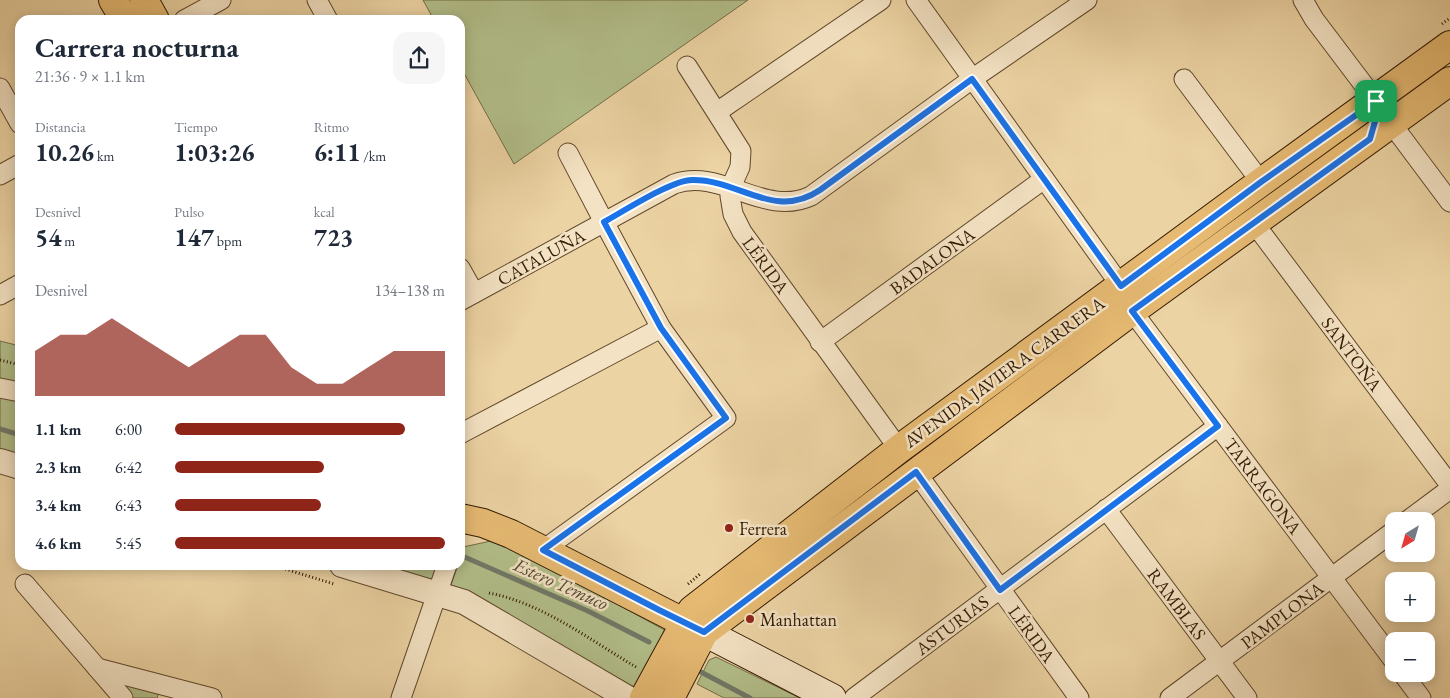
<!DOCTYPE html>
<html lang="es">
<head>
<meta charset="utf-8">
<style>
	:root { --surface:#fff; --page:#f6f6f7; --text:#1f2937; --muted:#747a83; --accent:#8f2418 }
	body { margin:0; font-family:"EB Garamond",serif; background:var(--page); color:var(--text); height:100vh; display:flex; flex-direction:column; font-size:19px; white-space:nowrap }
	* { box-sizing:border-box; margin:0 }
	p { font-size:16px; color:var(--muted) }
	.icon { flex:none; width:28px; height:28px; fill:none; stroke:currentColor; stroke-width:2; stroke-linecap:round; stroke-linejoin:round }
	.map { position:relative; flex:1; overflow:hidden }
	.details { position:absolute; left:15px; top:15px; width:450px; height:555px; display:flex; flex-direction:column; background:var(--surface); border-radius:15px; box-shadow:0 2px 12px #0003 }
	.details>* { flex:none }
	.needle { width:32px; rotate:217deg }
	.fabs { position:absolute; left:1385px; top:512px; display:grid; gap:10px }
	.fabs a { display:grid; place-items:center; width:50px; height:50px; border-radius:10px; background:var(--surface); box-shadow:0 2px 12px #0003; font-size:25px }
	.pin { position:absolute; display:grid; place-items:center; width:42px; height:42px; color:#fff; margin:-21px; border-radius:10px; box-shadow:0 2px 8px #0006 }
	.round { display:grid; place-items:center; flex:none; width:52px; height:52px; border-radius:15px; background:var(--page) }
	.head { display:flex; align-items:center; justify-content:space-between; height:85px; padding:0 20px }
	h1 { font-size:28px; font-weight:700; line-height:38px }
	.stats { display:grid; grid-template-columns:repeat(3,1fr); gap:8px; height:85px; padding:5px 20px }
	.stats div { display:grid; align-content:center }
	.stats b { font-size:25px; font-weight:700 }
	.stats small { font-size:14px; font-weight:400 }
	.stats p { font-size:14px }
	.chart { height:140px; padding:10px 20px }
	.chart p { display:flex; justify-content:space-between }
	.chart svg { width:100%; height:90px; margin-top:5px; fill:var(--accent); opacity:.7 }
	ul { padding:0 20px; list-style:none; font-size:16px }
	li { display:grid; grid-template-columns:80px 60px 1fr; align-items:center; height:38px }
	li i { height:12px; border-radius:6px; background:var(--accent) }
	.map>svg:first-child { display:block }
	.green { fill:#b2be89; stroke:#726c46 }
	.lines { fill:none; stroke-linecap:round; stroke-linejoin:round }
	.stream { stroke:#707867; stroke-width:5 }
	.minor-casing { stroke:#60482a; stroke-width:21 }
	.tertiary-casing { stroke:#60482a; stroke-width:26 }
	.secondary-casing { stroke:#321902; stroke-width:30 }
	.primary-casing { stroke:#321902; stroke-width:30 }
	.path { stroke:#321902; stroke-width:3; stroke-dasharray:1 2.5; stroke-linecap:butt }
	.minor { stroke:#f3e2c3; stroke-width:19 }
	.tertiary { stroke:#f3e2c3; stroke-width:24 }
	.secondary { stroke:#f3e2c3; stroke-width:28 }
	.primary { stroke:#e6ba72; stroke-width:28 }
	.route-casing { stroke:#fff; stroke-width:10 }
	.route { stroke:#1a73e8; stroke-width:6 }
	.poi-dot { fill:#8f2418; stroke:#f3e2c3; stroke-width:2 }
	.labels { text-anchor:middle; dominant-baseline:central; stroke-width:5; stroke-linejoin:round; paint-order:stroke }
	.street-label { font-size:18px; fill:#321902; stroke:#f3e2c3 }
	.poi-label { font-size:18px; fill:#321902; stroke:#f3e2c3; text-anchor:start }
	.water-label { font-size:19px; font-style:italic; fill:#514834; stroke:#f3e2c3 }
</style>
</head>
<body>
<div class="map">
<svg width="1450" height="698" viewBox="0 0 1450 698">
	<rect width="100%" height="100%" fill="#ecd3a3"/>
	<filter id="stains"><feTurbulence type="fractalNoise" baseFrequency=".004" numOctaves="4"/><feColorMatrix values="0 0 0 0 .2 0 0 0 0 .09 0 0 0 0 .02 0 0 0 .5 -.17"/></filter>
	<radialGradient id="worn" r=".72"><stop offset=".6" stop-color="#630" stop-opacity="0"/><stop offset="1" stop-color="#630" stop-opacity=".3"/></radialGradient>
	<g class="green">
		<polygon points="423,0 748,0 514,164 460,66 460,20 434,20"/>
		<polygon points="0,341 20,346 20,456 0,450"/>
		<polygon points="491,541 513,547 670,633 639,689 627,684 451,585 458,565 460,565 460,558 463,547"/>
		<polygon points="365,565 437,565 430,586"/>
		<polygon points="716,657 800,698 724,698 697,684 709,660"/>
		<polygon points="113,673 160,689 157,698 133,698"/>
	</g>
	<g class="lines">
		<g class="stream">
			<polyline points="0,429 20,435"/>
			<polyline points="460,555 588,611 649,642"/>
			<polyline points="699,671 750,698"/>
		</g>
		<defs>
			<g id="minor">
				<polyline points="317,0 328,20"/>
				<polyline points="916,0 1121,286"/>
				<polyline points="1303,0 1314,19 1376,101"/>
				<polyline points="184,20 221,0"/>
				<polyline points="687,66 741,151 740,167 731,187 730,196 733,214 742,232 899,449"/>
				<polyline points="1184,79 1261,182"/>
				<polyline points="0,88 20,124"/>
				<polyline points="717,112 881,0"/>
				<polyline points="1391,123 1450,202"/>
				<polyline points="0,175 20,164"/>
				<polyline points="1254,223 1450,485"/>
				<polyline points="460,268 474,293"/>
				<polyline points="0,295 20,284"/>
				<path d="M460,301l214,-117c47,-17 90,34 137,12l161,-117 115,-79"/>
				<polyline points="1132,311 1394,661"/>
				<polyline points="820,342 1044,179"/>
				<polyline points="0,388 20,392"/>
				<polyline points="460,434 661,328"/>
				<polyline points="916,472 1079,698"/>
				<polyline points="1106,509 1247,698"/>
				<polyline points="1407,521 1450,489"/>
				<polyline points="543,550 726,418 661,328 604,222 568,153"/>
				<polyline points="25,584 123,698"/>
				<polyline points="97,668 212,698"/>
				<polyline points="1403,674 1421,698"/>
				<polyline points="401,698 447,565"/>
				<polyline points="854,698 1218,426"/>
				<polyline points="1170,698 1394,531"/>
			</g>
			<g id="tertiary">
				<polyline points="0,461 20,467"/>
				<polyline points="342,565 464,602 628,698"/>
			</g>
			<polyline id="secondary" points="685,623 712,636 832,698"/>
			<g id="primary">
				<polyline points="113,0 125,20"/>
				<polyline points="144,0 155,20"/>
				<polyline points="460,518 483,523 511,534 685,623"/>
				<polyline points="644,698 692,610 899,449 1249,191 1450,45"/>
				<polyline points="670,698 704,632 1132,311 1450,81"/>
			</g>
		</defs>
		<use href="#minor" class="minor-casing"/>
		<use href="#tertiary" class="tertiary-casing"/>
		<use href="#secondary" class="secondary-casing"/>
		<use href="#primary" class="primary-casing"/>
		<g class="path">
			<polyline points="1442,24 1450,18"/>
			<polyline points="0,360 20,365"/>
			<polyline points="272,565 334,584"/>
			<polyline points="688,584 700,574"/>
			<path d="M489,593c53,10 101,47 147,74"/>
		</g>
		<use href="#minor" class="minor"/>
		<use href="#tertiary" class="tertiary"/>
		<use href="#secondary" class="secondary"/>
		<use href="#primary" class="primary"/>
	</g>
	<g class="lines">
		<defs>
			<path id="route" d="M972,79l149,207 140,-104 115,-81v17l-6,21 -238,172 86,115 -218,164 -84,-118 -212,160 -45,-22 -116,-60 183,-132 -65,-90 -57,-106c20,-11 68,-42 88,-42 47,-1 82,41 128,10z"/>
		</defs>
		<use href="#route" class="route-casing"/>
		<use href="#route" class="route"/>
	</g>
	<g class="poi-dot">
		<circle cx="729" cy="528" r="5"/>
		<circle cx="750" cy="619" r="5"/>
	</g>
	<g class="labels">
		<g class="street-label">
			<text transform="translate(541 257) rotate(-29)">CATALUÑA</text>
			<text transform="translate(932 261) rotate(-36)">BADALONA</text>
			<text transform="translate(766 265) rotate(54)">LÉRIDA</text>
			<text transform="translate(1352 354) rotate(53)">SANTOÑA</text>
			<text transform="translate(1004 372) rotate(-36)">AVENIDA JAVIERA CARRERA</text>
			<text transform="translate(1263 486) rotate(53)">TARRAGONA</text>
			<text transform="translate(1177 604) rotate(53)">RAMBLAS</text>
			<text transform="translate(1282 615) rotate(-37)">PAMPLONA</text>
			<text transform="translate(952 625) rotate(-37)">ASTURIAS</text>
			<text transform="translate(1032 634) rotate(54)">LÉRIDA</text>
		</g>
		<g class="poi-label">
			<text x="739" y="528">Ferrera</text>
			<text x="760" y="619">Manhattan</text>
		</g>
		<g class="water-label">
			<text transform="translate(561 584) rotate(24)">Estero Temuco</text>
		</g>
	</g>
	<rect width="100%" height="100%" filter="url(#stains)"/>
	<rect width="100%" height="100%" fill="url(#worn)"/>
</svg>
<div class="fabs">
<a><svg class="needle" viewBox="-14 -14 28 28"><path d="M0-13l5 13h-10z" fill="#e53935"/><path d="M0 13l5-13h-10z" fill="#747a83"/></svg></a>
<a>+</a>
<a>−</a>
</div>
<div class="pin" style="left:1376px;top:101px;background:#1e9e55"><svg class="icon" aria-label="arrive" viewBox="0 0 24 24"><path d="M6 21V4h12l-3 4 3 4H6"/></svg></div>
<section class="details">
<div class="head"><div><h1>Carrera nocturna</h1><p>21:36 · 9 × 1.1 km</p></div><a class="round"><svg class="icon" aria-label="share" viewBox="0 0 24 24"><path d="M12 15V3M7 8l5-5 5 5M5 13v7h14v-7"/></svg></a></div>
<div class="stats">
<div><p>Distancia</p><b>10.26<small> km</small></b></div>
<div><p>Tiempo</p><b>1:03:26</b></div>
<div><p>Ritmo</p><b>6:11<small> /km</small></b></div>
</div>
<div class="stats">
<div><p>Desnivel</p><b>54<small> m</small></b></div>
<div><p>Pulso</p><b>147<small> bpm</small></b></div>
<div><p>kcal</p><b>723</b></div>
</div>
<div class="chart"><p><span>Desnivel</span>134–138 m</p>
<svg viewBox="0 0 160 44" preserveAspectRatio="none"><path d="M0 44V22L10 14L20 14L30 6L40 14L50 22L60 30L70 22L80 14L90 14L100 30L110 38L120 38L130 30L140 22L150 22L160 22V44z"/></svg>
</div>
<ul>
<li><b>1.1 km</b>6:00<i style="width:85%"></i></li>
<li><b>2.3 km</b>6:42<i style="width:55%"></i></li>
<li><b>3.4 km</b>6:43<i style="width:54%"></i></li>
<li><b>4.6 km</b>5:45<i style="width:100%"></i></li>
</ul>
</section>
</div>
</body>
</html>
